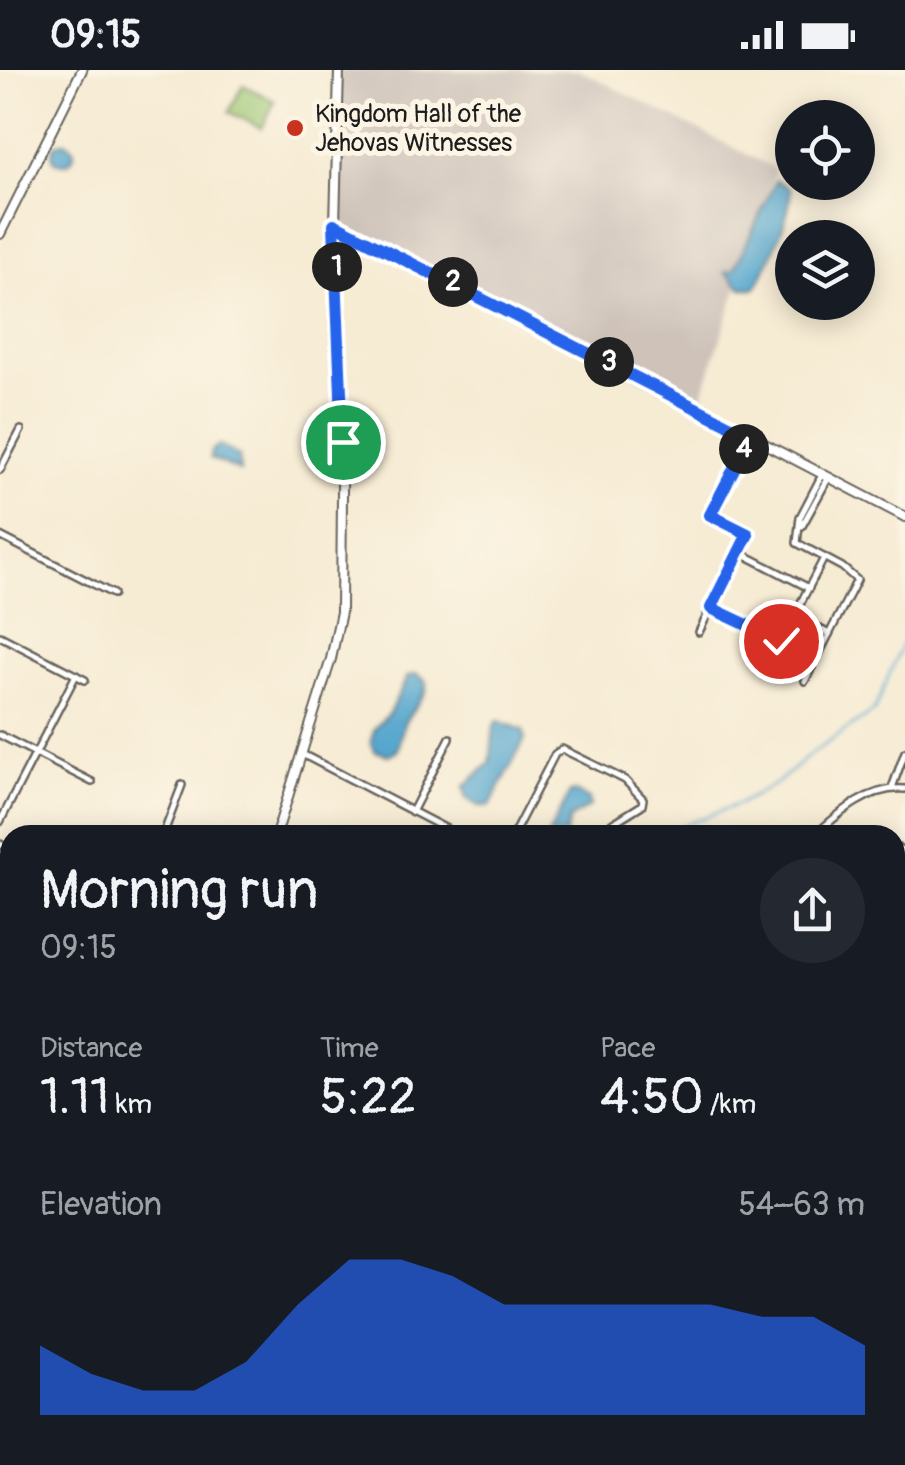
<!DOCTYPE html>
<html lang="en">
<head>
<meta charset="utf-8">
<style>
	:root { --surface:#171b24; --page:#242831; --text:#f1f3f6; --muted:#9ea1a6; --accent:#2563eb }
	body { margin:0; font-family:Pangolin,sans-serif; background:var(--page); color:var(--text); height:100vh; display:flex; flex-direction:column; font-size:38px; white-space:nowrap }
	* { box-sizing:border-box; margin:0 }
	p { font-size:32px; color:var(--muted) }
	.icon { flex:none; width:55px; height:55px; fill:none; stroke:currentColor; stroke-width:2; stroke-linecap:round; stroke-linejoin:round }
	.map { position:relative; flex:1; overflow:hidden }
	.drawer { position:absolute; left:0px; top:755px; width:905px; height:640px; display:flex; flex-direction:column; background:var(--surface); border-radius:30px 30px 0 0; box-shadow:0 5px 25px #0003 }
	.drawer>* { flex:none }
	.tools { position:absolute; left:775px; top:30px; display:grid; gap:20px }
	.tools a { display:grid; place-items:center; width:100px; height:100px; border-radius:50%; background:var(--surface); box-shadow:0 5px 25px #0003; font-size:50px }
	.pin { position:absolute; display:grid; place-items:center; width:85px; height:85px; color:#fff; margin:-42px; border:5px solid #fff; border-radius:50%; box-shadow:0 2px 10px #0007 }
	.km { position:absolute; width:50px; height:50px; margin:-25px; border-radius:50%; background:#222; color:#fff; font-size:28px; line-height:50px; text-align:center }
	.round { display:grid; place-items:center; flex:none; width:105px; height:105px; border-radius:52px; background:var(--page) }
	.head { display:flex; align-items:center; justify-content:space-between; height:170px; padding:0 40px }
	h1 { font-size:55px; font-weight:600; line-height:75px }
	.figures { display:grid; grid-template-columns:repeat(3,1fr); gap:15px; height:170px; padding:10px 40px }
	.figures div { display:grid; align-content:center }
	.figures b { font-size:50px; font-weight:600 }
	.figures small { font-size:28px; font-weight:400 }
	.figures p { font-size:28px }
	.chart { height:280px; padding:20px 40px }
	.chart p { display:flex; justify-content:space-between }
	.chart svg { width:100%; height:180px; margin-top:10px; fill:var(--accent); opacity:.7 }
	.status { display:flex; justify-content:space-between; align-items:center; height:70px; padding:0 50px; background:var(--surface); direction:ltr }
	.status svg { height:28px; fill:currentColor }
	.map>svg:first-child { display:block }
	.built { fill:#f0d6bc }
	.industrial { fill:#cec2b9 }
	.green { fill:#9cc673; stroke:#5c7148; stroke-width:2.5 }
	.forest { fill:#7dab65; stroke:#4c6440; stroke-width:2.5 }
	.water { fill:#52a5cd; stroke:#376074; stroke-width:2.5 }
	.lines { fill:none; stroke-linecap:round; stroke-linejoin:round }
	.stream { stroke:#52a5cd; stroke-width:2.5 }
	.minor-casing { stroke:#68645c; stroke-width:10 }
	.tertiary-casing { stroke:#68645c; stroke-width:12 }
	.secondary-casing { stroke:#68645c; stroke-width:12 }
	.motorway-casing { stroke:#68645c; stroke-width:15 }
	.minor { stroke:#fff; stroke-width:5 }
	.tertiary { stroke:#fff; stroke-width:8 }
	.secondary { stroke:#fff; stroke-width:8 }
	.motorway { stroke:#fff; stroke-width:10 }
	.route-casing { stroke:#fff; stroke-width:20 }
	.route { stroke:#2563eb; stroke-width:12 }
	.poi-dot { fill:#c8321e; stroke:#fcf5e5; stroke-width:4 }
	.labels { text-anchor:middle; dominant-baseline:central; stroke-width:10; stroke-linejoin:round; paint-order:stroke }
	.poi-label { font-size:25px; fill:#1c1c1c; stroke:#fcf5e5; text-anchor:start }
</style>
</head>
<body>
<div class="status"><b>09:15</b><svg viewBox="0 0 49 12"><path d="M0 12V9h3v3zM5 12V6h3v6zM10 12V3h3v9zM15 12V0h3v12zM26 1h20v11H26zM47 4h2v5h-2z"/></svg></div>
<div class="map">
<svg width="905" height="1395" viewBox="0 0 905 1395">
	<rect width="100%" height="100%" fill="#fcf5e5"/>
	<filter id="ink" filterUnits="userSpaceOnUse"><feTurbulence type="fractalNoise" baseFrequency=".01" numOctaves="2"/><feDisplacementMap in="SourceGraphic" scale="20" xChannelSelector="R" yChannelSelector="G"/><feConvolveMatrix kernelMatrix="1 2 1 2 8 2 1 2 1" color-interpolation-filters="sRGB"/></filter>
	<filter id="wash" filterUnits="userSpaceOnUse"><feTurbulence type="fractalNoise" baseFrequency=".0048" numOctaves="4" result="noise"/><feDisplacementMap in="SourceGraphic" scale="40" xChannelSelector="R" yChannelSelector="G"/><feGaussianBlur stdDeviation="2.25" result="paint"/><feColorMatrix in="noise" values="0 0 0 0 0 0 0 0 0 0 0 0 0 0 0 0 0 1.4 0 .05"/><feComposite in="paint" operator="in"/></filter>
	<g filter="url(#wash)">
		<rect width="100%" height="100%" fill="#f6ebd3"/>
		<polygon class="built" points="0,1072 10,1076 10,1200 0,1195"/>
		<g class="industrial">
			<polygon points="339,0 579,0 772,97 775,101 698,338 335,154"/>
			<polygon points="895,1243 905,1248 905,1395 253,1395 233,1385 895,1385"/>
		</g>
		<g class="green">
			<polygon points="243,15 275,31 262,58 229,42"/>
			<polygon points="0,1311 10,1316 10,1363 0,1362"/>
			<polygon points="40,1390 117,1394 123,1395 0,1395 0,1392"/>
		</g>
		<polygon class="forest" points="0,1373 10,1373 10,1385 50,1385 32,1391 0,1392"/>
		<g class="water">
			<circle cx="63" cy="83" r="11"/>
			<path d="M776,110l14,8c4,21 -23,80 -34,100h-14l-16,-16 8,-2z"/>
			<polygon points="219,375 239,386 240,401 210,388 211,381"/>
			<polygon points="416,604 426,611 426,621 404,653 398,680 388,685 375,681 371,673 374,659 389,643 408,606"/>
			<polygon points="498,651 523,660 525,669 490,736 479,736 467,729 464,717 490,693 494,655"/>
			<polygon points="575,722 589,729 590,736 570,749 565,765 548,765 570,723"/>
		</g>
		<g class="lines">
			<polyline class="stream" points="659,765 741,733 777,713 811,684 874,641 905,567"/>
		</g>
	</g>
	<g filter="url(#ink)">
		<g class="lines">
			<defs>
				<g id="minor">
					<polyline points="0,400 21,360"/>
					<polyline points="802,456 829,407"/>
					<polyline points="0,466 113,524"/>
					<polyline points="739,482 809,518"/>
					<polyline points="711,538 781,571 824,488"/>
					<polyline points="794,545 829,564"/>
					<polyline points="699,562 747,464 710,445 750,368"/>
					<polyline points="0,566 85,610"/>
					<polyline points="805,611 857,510 842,497 797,473 800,447 823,403"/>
					<polyline points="0,665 92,712"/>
					<polyline points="302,684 458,765"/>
					<polyline points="892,718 905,682"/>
					<polyline points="412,742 450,668"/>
					<polyline points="0,752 76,605"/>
					<polyline points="163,765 182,715"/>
					<polyline points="513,765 555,684 562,679 625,710 643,729 642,735 594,765"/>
					<path d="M815,765c25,-23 55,-49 90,-46"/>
					<polyline points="0,774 10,779"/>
					<polyline points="895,777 905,781"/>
					<polyline points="895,840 905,845"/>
					<polyline points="0,862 10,867"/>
					<polyline points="895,907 905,888"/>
					<polyline points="895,967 905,973"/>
					<polyline points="895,1032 905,1037"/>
					<polyline points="895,1096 905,1101"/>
					<polyline points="895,1159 905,1164"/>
				</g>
				<g id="tertiary">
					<polyline points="335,154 517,245 905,447"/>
					<polyline points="0,164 82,0"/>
					<polyline points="0,1112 10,1093"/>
					<polyline points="895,1360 905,1340"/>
					<polyline points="644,1385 663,1395"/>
					<polyline points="877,1395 882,1385"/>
				</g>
				<polyline id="secondary" points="276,765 331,589 341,542 343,310 335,154 339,0"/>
				<g id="motorway">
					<polyline points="0,1220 10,1227"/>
					<polyline points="0,1287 10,1292"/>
					<polyline points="0,1298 10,1303"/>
					<polyline points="0,1367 10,1368"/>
					<polyline points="129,1385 154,1395"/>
					<polyline points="169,1385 188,1395"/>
					<polyline points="189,1385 208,1395"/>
					<polyline points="214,1385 228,1395"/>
				</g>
			</defs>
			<use href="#minor" class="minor-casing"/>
			<use href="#tertiary" class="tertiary-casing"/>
			<use href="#secondary" class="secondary-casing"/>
			<use href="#motorway" class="motorway-casing"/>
			<use href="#minor" class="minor"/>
			<use href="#tertiary" class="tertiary"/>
			<use href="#secondary" class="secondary"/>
			<use href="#motorway" class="motorway"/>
		</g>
	</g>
	<g class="lines" filter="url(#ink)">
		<defs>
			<polyline id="route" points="343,372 334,154 751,366 710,445 748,464 711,538 781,571"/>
		</defs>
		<use href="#route" class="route-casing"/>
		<use href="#route" class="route"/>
	</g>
	<circle class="poi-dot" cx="295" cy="58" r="10"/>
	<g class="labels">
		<g class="poi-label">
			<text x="315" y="44">Kingdom Hall of the<tspan x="315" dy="29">Jehovas Witnesses</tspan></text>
		</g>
	</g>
</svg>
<div class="tools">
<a><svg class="icon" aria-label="locate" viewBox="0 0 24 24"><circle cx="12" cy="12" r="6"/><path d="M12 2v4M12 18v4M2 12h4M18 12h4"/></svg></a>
<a><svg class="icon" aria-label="layers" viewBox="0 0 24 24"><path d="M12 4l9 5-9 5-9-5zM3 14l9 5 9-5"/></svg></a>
</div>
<div class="pin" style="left:343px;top:372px;background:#1e9e55"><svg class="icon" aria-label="arrive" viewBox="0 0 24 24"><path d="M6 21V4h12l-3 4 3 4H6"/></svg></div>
<div class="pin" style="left:781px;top:571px;background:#d93025"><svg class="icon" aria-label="check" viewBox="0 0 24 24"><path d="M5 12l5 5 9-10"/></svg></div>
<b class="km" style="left:337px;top:197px">1</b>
<b class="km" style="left:453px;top:212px">2</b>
<b class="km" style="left:609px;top:292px">3</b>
<b class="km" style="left:744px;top:379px">4</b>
<section class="drawer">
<div class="head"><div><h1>Morning run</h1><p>09:15</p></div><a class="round"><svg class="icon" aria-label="share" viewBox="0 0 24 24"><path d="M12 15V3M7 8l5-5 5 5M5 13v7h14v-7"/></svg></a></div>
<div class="figures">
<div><p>Distance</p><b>1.11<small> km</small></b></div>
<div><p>Time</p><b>5:22</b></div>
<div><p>Pace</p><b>4:50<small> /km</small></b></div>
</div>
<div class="chart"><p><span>Elevation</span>54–63 m</p>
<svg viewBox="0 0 160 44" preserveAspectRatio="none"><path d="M0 44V27L10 34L20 38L30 38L40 31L50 17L60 6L70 6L80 10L90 17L100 17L110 17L120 17L130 17L140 20L150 20L160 27V44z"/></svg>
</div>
</section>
</div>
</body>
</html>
